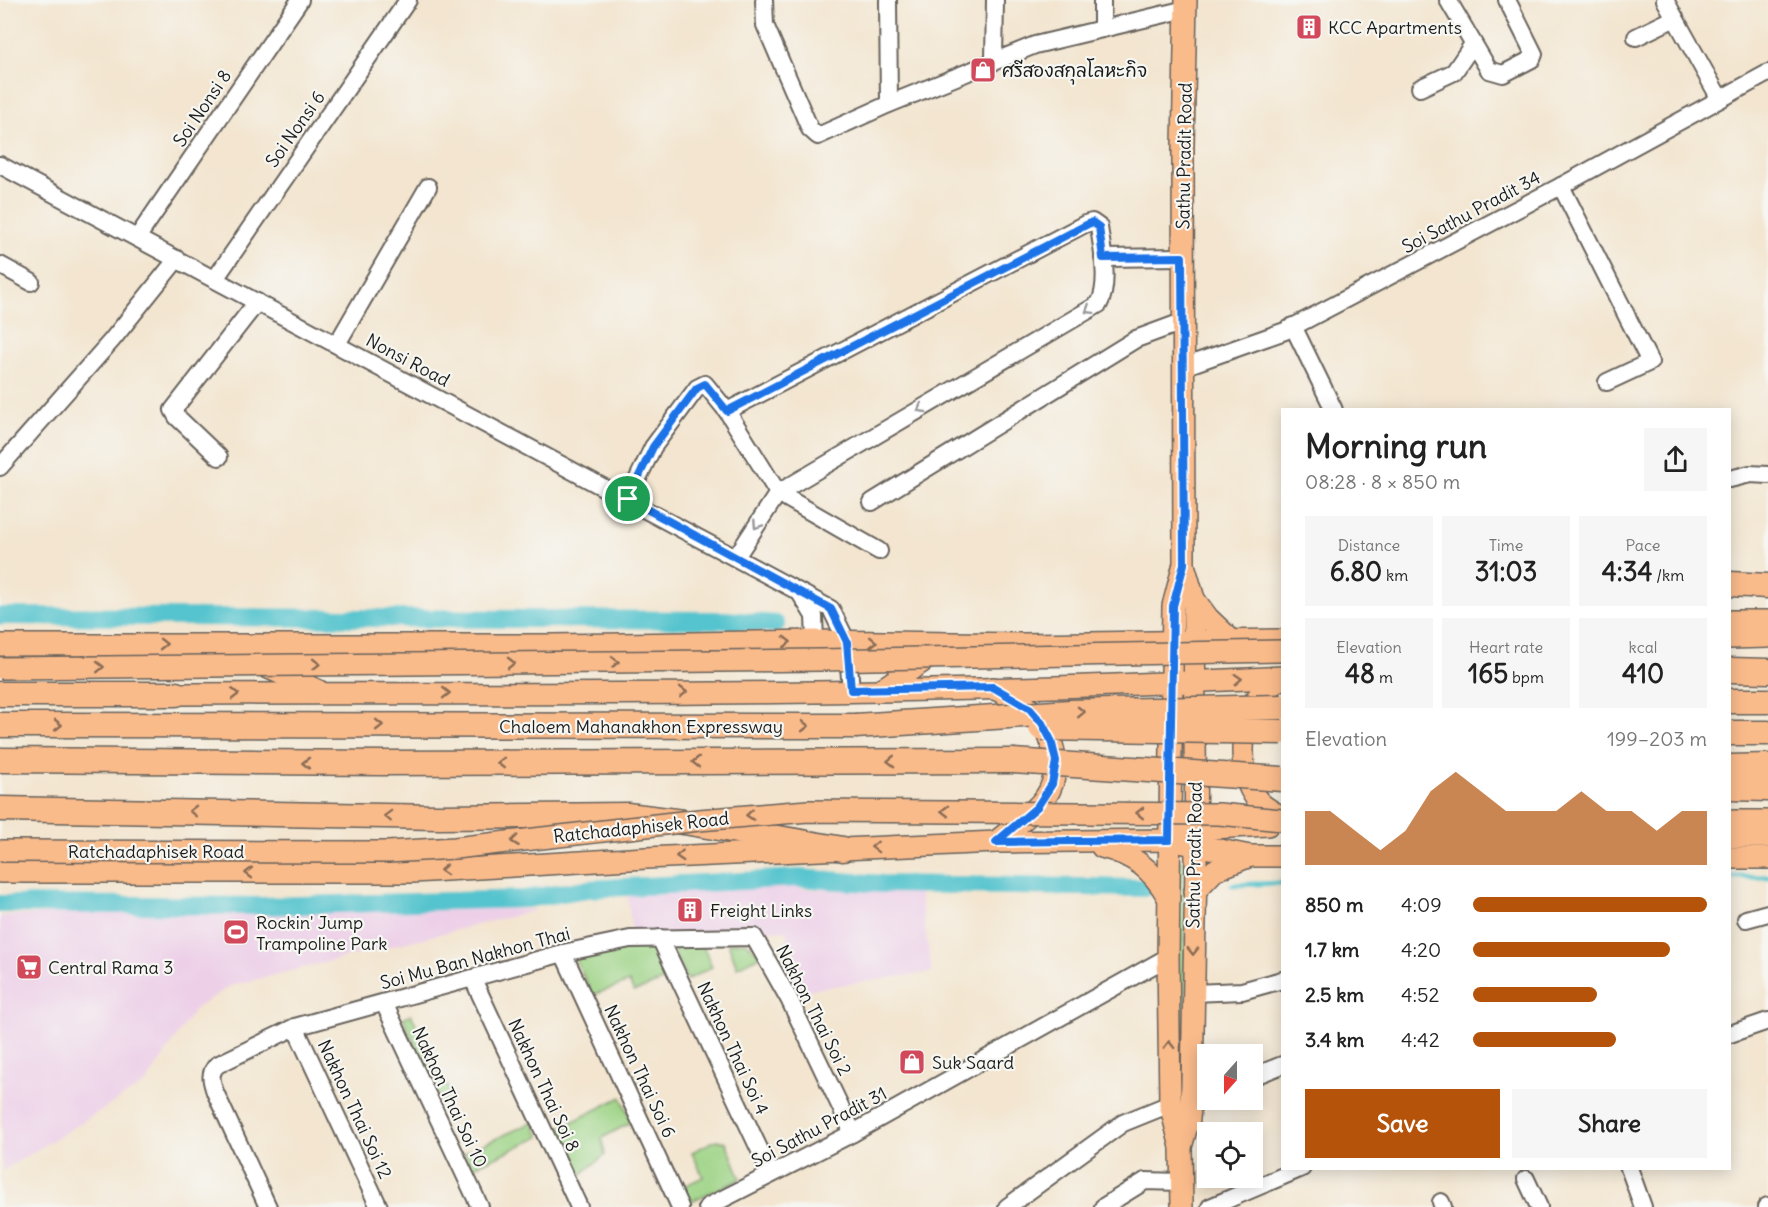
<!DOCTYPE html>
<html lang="en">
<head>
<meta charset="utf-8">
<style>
	:root { --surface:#fff; --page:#f6f6f6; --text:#222; --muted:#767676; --accent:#b45309 }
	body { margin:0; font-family:Delius,"Playpen Sans Thai",sans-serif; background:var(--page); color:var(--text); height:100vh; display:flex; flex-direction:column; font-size:22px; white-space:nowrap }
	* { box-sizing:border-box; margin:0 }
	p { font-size:20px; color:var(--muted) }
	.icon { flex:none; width:33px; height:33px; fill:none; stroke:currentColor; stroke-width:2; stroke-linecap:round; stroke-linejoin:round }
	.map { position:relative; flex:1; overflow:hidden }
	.drawer { position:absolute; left:1281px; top:408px; width:450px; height:762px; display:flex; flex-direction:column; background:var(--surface); border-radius:0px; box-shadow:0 3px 15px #0003 }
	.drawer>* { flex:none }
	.needle { width:39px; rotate:201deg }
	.buttons { position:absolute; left:1197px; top:1044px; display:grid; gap:12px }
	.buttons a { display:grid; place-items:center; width:66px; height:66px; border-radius:0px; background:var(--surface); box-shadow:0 3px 15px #0003; font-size:30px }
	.pin { position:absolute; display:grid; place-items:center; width:51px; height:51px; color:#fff; margin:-26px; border:3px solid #fff; border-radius:50%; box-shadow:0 2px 6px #0007 }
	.round { display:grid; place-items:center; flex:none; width:63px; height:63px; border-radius:0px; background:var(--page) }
	.head { display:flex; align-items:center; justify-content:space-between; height:102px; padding:0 24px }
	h1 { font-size:33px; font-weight:800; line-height:45px }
	.stats { display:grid; grid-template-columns:repeat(3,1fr); gap:9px; height:102px; padding:6px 24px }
	.stats div { display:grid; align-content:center; border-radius:0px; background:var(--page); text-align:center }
	.stats b { font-size:26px; font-weight:800 }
	.stats small { font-size:16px; font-weight:400 }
	.stats p { font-size:16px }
	.chart { height:168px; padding:12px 24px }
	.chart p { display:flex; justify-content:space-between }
	.chart svg { width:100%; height:108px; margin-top:6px; fill:var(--accent); opacity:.7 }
	.cta { display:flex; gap:12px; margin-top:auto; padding:12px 24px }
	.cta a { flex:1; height:69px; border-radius:0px; background:var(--accent); color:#fff; font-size:24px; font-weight:800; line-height:69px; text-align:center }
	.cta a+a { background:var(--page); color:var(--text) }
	ul { padding:0 24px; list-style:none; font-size:20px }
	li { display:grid; grid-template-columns:96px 72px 1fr; align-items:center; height:45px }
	li i { height:15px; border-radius:8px; background:var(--accent) }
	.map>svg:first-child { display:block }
	.built { fill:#edd0e8 }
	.green { fill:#9dd385; stroke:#5c7850; stroke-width:1.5 }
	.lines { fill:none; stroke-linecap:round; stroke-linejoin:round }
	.stream { stroke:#57c4ce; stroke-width:5 }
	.canal { stroke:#57c4ce; stroke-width:18 }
	.minor-casing { stroke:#67625b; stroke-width:20 }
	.major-casing { stroke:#67625b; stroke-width:24 }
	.highway-casing { stroke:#67625b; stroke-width:27 }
	.minor { stroke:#fff; stroke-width:16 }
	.major { stroke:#fabb8b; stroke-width:21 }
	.highway { stroke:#fabb8b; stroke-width:24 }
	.major-bridge-casing { stroke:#67625b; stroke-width:24; stroke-linecap:butt }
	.highway-bridge-casing { stroke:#67625b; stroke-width:27; stroke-linecap:butt }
	.major-bridge { stroke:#fabb8b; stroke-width:21 }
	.highway-bridge { stroke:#fabb8b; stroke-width:24 }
	.oneway { stroke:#999 }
	.oneway2 { stroke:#8b6c54 }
	.route-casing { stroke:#fff; stroke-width:12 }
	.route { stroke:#1a73e8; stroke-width:8 }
	.labels { text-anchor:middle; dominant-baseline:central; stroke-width:4.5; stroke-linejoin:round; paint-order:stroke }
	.poi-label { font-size:18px; fill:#1c1c1c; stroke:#f6f6f2; text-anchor:start }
	.street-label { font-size:18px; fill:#1c1c1c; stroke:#f6f6f2 }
</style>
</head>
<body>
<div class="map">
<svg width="1768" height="1207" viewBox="0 0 1768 1207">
	<rect width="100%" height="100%" fill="#f6f6f2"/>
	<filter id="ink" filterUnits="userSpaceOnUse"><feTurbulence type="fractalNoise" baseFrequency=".0167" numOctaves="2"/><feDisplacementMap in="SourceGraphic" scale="12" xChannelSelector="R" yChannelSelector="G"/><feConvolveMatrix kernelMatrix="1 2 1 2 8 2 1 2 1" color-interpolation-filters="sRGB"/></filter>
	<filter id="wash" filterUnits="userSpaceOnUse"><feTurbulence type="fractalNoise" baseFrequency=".008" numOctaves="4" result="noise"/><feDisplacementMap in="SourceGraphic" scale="24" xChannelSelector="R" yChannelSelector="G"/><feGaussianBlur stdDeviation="1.35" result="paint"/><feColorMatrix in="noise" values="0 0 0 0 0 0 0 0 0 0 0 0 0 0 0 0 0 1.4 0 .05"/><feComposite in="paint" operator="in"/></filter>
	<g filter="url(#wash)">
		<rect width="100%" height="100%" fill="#f3e5cf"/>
		<g class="built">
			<polygon points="801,880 801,889 919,890 932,972 793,992 786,930 632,936 627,889"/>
			<polygon points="212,906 465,906 537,910 230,986 195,1009 146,1083 2,1171 0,916"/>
		</g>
		<g class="green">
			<polygon points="1182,861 1186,863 1185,1101 1179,1099 1179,862"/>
			<polygon points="746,942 761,956 737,967 728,943"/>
			<polygon points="653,944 672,977 634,992 629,982 593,995 574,957"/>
			<polygon points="702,944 712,967 687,980 673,950 675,946"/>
			<polygon points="411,1014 453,1098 442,1104 403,1018"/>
			<polygon points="621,1097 632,1122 602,1138 605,1155 575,1179 552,1132"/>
			<polygon points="533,1122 540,1137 471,1168 464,1153"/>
			<polygon points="716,1140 726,1142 741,1179 689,1202 682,1187 703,1177 692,1152"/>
		</g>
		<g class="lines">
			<g class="stream">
				<polyline points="1730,877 1768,877"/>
				<polyline points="1232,885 1282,883"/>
			</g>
			<g class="canal">
				<polyline points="0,616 724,620 776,624"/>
				<polyline points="0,904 261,906 525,899 586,889 799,878 883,884 1144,888"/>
			</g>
		</g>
	</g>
	<g filter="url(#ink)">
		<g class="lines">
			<defs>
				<g id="minor">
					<polyline points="764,0 765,25 810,129 818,136 889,104 1035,45 1186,9"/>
					<polyline points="888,0 889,104"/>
					<polyline points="1448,0 1489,70 1503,74 1532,59 1534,54 1507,0"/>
					<polyline points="1665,0 1720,99"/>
					<polyline points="1102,29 1102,0"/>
					<polyline points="1636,37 1675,18"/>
					<polyline points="994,60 995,0"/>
					<polyline points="1420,88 1454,72 1473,44"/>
					<polyline points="0,165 831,609 847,642 851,690"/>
					<polyline points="1561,186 1650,362 1607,382"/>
					<polyline points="137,238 300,0"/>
					<polyline points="1103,258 1183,257"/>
					<polyline points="0,265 31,282"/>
					<polyline points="215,279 408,0"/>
					<polyline points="1293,326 1334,410"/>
					<polyline points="337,344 428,187"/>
					<polyline points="1183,367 1285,331 1561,186 1768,73"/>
					<path d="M727,411l358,-187 7,-2 7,5c3,22 11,57 0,77l-321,189 -42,64"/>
					<polyline points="219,457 177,417 173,410 257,302"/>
					<polyline points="0,467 112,340 177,259"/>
					<polyline points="1730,479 1750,474 1768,475"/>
					<polyline points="628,499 653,447 697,388 705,384 727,411 778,493 879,551"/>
					<polyline points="872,502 1136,339 1182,322"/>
					<polyline points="800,593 814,616 815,641"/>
					<polyline points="1746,919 1768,913"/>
					<polyline points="660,938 771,1174"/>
					<polyline points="563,953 680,1207"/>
					<polyline points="473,979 579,1207"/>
					<polyline points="1193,993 1242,991 1282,980"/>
					<polyline points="384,1003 480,1207"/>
					<polyline points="295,1027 379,1207"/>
					<polyline points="1730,1034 1768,1021"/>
					<polyline points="1252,1077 1282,1065"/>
					<polyline points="1629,1168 1643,1207"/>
					<polyline points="1526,1179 1539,1207"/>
					<polyline points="1441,1202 1443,1207"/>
					<path d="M268,1207l-53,-115c-3,-10 -7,-18 2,-27l78,-38 268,-74 67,-14 124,-2 35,62 64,134"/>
					<polyline points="707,1207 853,1133 1168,957"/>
					<polyline points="1007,1207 1123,1123 1170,1104"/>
					<polyline points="1103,1207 1145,1181 1181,1182"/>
					<polyline points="1210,1207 1302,1168"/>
					<polyline points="1766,1207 1768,1206"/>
				</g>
				<g id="major">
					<polyline points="1194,599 1208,618 1230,639"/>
					<polyline points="1730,621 1768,621"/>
					<polyline points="1730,638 1768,637"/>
					<polyline points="0,645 553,645 815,641 1023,644 1282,640"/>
					<polyline points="260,664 319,691"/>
					<path d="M1282,678c-10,7 -21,13 -28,24 -14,24 -16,73 2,96 6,9 17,14 26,19"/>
					<path d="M993,688c12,6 27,12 37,21 23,21 35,61 15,89 -13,17 -33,30 -49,44"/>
					<polyline points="881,690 935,653"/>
					<path d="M176,694c369,-1 738,4 1106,-17"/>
					<polyline points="1730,821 1768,821"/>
					<polyline points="1183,834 1195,829 1268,825"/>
					<polyline points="1730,837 1768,837"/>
					<path d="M1102,847c32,8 50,22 66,50"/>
					<polyline points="1730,858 1768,858"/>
					<polyline points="0,872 413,872 646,858 996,842 1169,840 1250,856 1282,856"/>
					<polyline points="1195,891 1215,870 1250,856"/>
					<polyline points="1181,1147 1170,1104 1168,957 1173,606 1184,564 1183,146 1186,0"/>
					<polyline points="1182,1207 1181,1147 1189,1119 1192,1087 1196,866 1194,599 1184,565"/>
				</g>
				<g id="highway">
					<polyline points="1730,584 1768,586"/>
					<polyline points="1730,670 1768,671"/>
					<polyline points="0,694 176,694"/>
					<polyline points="1730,701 1768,701"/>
					<polyline points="0,725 855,726"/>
					<polyline points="1730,733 1768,733"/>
					<polyline points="0,760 384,763 1013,761"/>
					<polyline points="1730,767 1768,766"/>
					<polyline points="1730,788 1768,789"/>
					<polyline points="0,809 439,817 627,815 684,822 843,849"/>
				</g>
			</defs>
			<use href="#minor" class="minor-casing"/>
			<use href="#major" class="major-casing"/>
			<use href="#highway" class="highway-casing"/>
			<use href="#minor" class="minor"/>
			<use href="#major" class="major"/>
			<use href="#highway" class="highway"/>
			<defs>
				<g id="major-bridge">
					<polyline points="0,668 821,660 1282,651"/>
					<polyline points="0,851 388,852 455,848 699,820 808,811 1219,814 1282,820"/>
				</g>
				<g id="highway-bridge">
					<polyline points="855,726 1070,712 1282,707"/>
					<polyline points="1041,728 1282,732"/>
					<polyline points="1013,761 1282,779"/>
				</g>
			</defs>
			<use href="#major-bridge" class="major-bridge-casing"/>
			<use href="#highway-bridge" class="highway-bridge-casing"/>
			<use href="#major-bridge" class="major-bridge"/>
			<use href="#highway-bridge" class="highway-bridge"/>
		</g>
		<defs><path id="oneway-chevron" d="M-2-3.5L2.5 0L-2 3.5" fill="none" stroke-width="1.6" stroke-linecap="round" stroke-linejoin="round" transform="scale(1.5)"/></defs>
		<g class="oneway">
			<use href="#oneway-chevron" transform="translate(1089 310) rotate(148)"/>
			<use href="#oneway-chevron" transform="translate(921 409) rotate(150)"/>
			<use href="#oneway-chevron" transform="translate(757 525) rotate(123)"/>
		</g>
		<g class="oneway2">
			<use href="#oneway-chevron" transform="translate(787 642) rotate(-1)"/>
			<use href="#oneway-chevron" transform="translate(873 642) rotate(1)"/>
			<use href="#oneway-chevron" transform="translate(163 644)"/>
			<use href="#oneway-chevron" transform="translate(615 662) rotate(-1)"/>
			<use href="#oneway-chevron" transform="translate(511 663)"/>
			<use href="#oneway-chevron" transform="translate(316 664)"/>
			<use href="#oneway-chevron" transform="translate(100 667) rotate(-1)"/>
			<use href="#oneway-chevron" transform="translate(1238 679) rotate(-3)"/>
			<use href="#oneway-chevron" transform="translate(683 692) rotate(-1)"/>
			<use href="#oneway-chevron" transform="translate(446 693)"/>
			<use href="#oneway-chevron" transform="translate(235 694)"/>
			<use href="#oneway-chevron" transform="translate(1081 712) rotate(-1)"/>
			<use href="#oneway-chevron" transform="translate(58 725)"/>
			<use href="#oneway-chevron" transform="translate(379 725)"/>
			<use href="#oneway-chevron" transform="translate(805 726)"/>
			<use href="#oneway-chevron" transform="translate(891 761) rotate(179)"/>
			<use href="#oneway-chevron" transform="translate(696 762) rotate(180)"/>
			<use href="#oneway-chevron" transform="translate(306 763) rotate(-180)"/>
			<use href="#oneway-chevron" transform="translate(501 763) rotate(180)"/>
			<use href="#oneway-chevron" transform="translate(193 811) rotate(-179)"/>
			<use href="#oneway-chevron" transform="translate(945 811) rotate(-180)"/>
			<use href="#oneway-chevron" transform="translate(1140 813) rotate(-179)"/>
			<use href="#oneway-chevron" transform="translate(750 815) rotate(175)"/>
			<use href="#oneway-chevron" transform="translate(388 816) rotate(-178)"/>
			<use href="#oneway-chevron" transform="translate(515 841) rotate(173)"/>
			<use href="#oneway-chevron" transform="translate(875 847) rotate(178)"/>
			<use href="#oneway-chevron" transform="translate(680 856) rotate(177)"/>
			<use href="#oneway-chevron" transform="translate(444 870) rotate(177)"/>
			<use href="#oneway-chevron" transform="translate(249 873) rotate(-180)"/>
			<use href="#oneway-chevron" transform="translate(1193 951) rotate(90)"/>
			<use href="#oneway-chevron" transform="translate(1169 1045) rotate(-91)"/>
		</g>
	</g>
	<g class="lines" filter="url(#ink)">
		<defs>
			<polygon id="route" points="1092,222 1099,227 1103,258 1182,257 1184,564 1173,606 1169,840 996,842 1037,807 1052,784 1056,761 1051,740 1042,723 1029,708 993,687 851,690 847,642 831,609 628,499 653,447 697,388 705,384 727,411"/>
		</defs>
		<use href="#route" class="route-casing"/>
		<use href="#route" class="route"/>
	</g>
	<defs>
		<symbol id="building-square" viewBox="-11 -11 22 22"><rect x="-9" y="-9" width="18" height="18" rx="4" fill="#d1495b" stroke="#f6f6f2"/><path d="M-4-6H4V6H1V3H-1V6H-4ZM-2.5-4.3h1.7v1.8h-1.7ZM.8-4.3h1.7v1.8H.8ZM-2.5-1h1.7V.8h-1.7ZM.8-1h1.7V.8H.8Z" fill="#fff"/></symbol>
		<symbol id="shop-square" viewBox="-11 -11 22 22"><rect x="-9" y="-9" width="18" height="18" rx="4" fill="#d1495b" stroke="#f6f6f2"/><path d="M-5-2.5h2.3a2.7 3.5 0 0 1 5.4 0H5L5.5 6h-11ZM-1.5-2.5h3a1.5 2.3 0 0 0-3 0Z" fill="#fff"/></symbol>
		<symbol id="stadium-square" viewBox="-11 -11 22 22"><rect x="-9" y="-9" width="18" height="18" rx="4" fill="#d1495b" stroke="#f6f6f2"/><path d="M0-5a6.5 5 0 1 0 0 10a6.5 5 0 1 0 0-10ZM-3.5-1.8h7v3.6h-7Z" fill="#fff"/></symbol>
		<symbol id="supermarket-square" viewBox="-11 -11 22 22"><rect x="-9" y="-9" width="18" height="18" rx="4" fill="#d1495b" stroke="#f6f6f2"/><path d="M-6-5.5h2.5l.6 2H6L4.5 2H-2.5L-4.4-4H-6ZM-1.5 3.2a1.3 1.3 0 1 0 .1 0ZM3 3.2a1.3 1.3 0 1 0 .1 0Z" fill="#fff"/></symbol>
	</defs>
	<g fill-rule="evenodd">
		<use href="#building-square" x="1294" y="12" width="30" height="30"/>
		<use href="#shop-square" x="968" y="55" width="30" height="30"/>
		<use href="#building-square" x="675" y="895" width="30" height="30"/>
		<use href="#stadium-square" x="221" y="917" width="30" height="30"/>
		<use href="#supermarket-square" x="14" y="952" width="30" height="30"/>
		<use href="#shop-square" x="897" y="1047" width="30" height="30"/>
	</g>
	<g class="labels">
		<g class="poi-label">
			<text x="1328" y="27">KCC Apartments</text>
			<text x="1002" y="70">ศรีสองสกุลโลหะกิจ</text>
			<text x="710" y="910">Freight Links</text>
			<text x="256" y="922">Rockin' Jump<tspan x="256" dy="21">Trampoline Park</tspan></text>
			<text x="48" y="967">Central Rama 3</text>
			<text x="932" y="1062">Suk Saard</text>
		</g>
		<g class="street-label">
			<text transform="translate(202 108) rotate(-56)">Soi Nonsi 8</text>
			<text transform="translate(295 129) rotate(-55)">Soi Nonsi 6</text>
			<text transform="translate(1184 156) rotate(-89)">Sathu Pradit Road</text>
			<text transform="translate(1471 212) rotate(-28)">Soi Sathu Pradit 34</text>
			<text transform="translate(408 360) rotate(28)">Nonsi Road</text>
			<text x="641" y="726">Chaloem Mahanakhon Expressway</text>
			<text transform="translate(641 827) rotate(-6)">Ratchadaphisek Road</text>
			<text x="156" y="851">Ratchadaphisek Road</text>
			<text transform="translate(1194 855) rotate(-89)">Sathu Pradit Road</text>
			<text transform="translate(475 958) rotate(-15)">Soi Mu Ban Nakhon Thai</text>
			<text transform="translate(814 1010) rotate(63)">Nakhon Thai Soi 2</text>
			<text transform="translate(733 1048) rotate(65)">Nakhon Thai Soi 4</text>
			<text transform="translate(640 1071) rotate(65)">Nakhon Thai Soi 6</text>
			<text transform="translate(544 1085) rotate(65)">Nakhon Thai Soi 8</text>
			<text transform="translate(450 1097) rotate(65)">Nakhon Thai Soi 10</text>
			<text transform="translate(355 1109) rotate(65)">Nakhon Thai Soi 12</text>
			<text transform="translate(819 1127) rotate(-28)">Soi Sathu Pradit 31</text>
		</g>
	</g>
</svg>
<div class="buttons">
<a><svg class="needle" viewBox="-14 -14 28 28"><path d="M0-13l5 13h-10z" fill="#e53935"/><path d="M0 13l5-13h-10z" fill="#767676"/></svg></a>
<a><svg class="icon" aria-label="locate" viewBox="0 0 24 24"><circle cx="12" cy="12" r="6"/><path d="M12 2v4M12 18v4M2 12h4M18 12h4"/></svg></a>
</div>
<div class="pin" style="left:628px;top:499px;background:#1e9e55"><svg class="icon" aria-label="arrive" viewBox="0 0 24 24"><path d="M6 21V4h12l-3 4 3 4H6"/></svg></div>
<section class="drawer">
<div class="head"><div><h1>Morning run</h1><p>08:28 · 8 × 850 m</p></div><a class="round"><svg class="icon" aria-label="share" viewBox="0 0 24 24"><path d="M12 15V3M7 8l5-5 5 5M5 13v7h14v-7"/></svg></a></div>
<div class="stats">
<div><p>Distance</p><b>6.80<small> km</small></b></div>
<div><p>Time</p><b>31:03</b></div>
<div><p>Pace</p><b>4:34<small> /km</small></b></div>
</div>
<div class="stats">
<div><p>Elevation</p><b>48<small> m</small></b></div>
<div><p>Heart rate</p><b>165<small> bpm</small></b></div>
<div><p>kcal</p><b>410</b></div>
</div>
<div class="chart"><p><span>Elevation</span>199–203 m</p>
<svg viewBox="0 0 160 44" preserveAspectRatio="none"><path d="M0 44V22L10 22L20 30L30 38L40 30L50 14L60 6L70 14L80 22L90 22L100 22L110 14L120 22L130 22L140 30L150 22L160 22V44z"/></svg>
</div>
<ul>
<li><b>850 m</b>4:09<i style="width:100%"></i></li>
<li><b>1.7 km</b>4:20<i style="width:84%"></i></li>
<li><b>2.5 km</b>4:52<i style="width:53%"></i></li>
<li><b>3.4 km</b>4:42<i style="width:61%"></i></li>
</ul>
<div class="cta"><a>Save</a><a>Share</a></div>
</section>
</div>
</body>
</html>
